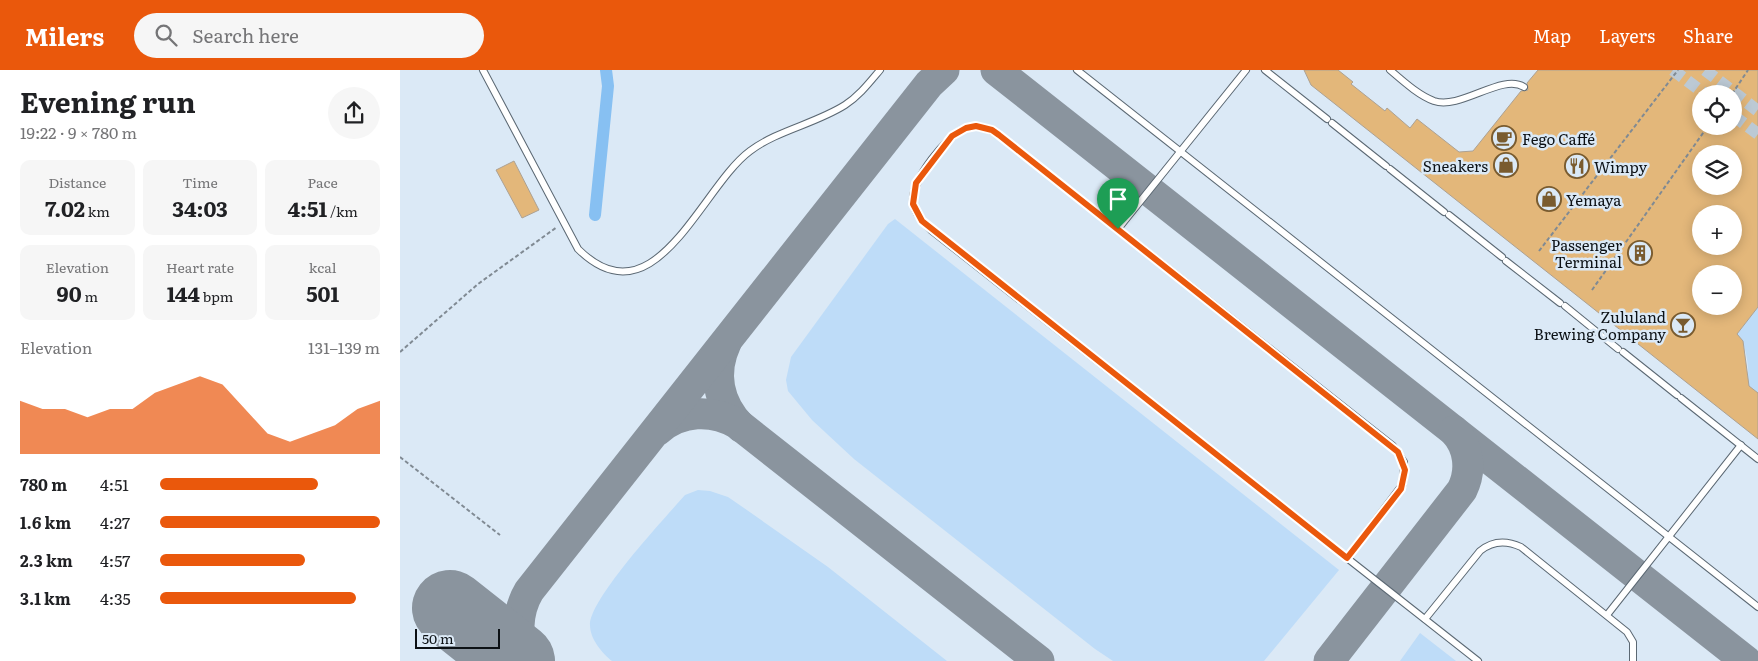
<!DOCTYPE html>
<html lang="en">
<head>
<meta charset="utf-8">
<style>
	:root { --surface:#fff; --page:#f6f6f6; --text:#202124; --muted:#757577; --accent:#ea580c }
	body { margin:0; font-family:Literata,serif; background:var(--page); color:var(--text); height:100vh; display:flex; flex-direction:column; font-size:19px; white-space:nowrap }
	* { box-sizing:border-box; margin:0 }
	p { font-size:16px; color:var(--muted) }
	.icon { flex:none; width:28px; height:28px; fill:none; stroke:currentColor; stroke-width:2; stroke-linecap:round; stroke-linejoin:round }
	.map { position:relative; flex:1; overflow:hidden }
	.side { display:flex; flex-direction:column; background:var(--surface); width:400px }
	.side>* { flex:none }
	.tools { position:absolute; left:1292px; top:15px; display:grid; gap:10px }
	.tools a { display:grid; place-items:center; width:50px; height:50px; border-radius:50%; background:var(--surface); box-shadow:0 2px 12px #0003; font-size:25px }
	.scale { position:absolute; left:15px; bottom:12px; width:85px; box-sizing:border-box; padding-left:5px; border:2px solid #0c1115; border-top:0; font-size:14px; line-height:18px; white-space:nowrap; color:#0c1115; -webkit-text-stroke:4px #dbe9f6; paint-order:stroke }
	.pin { position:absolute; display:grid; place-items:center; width:42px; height:42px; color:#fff; margin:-51px -21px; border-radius:50% 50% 50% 0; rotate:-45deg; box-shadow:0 0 5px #0007 }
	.pin .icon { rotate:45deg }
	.round { display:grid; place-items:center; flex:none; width:52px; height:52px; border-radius:26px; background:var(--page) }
	.headline { display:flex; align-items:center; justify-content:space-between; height:85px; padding:0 20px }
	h1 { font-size:28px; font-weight:700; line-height:38px }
	.metrics { display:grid; grid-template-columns:repeat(3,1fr); gap:8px; height:85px; padding:5px 20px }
	.metrics div { display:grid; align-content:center; border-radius:10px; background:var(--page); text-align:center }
	.metrics b { font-size:21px; font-weight:700 }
	.metrics small { font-size:14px; font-weight:400 }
	.metrics p { font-size:14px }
	.chart { height:140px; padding:10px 20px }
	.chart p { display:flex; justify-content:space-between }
	.chart svg { width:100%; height:90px; margin-top:5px; fill:var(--accent); opacity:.7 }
	ul { padding:0 20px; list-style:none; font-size:16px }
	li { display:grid; grid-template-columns:80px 60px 1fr; align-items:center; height:38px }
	li i { height:12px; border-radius:6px; background:var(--accent) }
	header { display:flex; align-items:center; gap:30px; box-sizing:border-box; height:70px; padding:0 25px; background:var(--accent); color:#fff }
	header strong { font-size:24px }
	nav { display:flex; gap:28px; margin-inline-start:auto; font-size:18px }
	.search { width:350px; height:45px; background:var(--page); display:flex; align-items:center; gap:12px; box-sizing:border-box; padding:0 18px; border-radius:28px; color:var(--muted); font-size:19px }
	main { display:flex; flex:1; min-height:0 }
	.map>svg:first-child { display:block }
	.green { fill:#bedcf8 }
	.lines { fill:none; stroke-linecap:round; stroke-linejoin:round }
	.canal { stroke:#87c0f2; stroke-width:12 }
	.taxiway { stroke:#8a949e; stroke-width:31 }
	.runway { stroke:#8a949e; stroke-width:76 }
	.building { fill:#e3b77a; stroke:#aca193; fill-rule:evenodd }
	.street-tunnel { stroke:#bcc9d4; stroke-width:12; stroke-dasharray:12 6; stroke-linecap:butt }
	.lane-casing { stroke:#5b6873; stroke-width:8 }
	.path { stroke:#808a93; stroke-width:2; stroke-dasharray:4 2.5; stroke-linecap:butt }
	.lane { stroke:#fff; stroke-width:6 }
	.route-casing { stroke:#fff; stroke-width:10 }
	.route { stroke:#ea580c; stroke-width:6 }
	.labels { text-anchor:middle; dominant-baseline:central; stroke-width:5; stroke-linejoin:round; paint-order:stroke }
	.poi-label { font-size:15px; fill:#0c1115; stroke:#dbe9f6; text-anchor:start }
</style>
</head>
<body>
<header>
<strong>Milers</strong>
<div class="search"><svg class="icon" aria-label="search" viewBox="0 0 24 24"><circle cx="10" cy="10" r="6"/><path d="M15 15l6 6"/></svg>Search here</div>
<nav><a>Map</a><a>Layers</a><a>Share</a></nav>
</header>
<main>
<section class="side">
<div class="headline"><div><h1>Evening run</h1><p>19:22 · 9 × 780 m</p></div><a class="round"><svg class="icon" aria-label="share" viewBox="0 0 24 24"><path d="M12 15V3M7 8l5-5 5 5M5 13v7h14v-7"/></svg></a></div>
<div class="metrics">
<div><p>Distance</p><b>7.02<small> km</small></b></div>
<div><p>Time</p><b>34:03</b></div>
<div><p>Pace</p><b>4:51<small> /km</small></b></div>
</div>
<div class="metrics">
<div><p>Elevation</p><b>90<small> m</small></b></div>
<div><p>Heart rate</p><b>144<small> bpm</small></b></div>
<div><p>kcal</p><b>501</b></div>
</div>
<div class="chart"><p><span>Elevation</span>131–139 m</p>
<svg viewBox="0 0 160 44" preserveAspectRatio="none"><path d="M0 44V18L10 22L20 22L30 26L40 22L50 22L60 14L70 10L80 6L90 10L100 22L110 34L120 38L130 34L140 30L150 22L160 18V44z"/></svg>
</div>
<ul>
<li><b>780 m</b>4:51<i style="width:72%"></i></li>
<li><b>1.6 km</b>4:27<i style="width:100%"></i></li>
<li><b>2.3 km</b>4:57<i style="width:66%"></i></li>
<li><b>3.1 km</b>4:35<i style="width:89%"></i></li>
</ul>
</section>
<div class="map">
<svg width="1358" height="591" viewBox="0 0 1358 591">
	<rect width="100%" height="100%" fill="#dbe9f6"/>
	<g class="green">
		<polygon points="495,149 939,500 864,591 713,591 695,579 454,389 412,350 388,321 386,310 391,287 488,154"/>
		<path d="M1358,237v86l-11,-8c3,-12 0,-39 -8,-48h-4z"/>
		<path d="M298,420l12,1 18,6 16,11 84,59 119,94h-335c-10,-8 -22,-22 -22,-36 0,-27 75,-107 95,-130z"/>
		<polygon points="1020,563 1056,591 1000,591"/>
	</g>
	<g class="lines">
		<polyline class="canal" points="195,145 208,16 206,0"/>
		<g class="taxiway">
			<polyline points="596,0 1346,591"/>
			<path d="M326,273c-14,30 -8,60 15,84"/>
			<path d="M258,360c23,-20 54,-21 80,-6l301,237"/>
			<path d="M127,591c-12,-21 -10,-50 2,-70l400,-507 15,-14"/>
			<path d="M929,591l133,-171c10,-20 7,-43 -8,-59"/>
		</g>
		<polyline class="runway" points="50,538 117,591"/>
	</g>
	<g class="building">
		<path d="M904,0h34l15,12 -2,2 34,27 2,-3 23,20 7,-9 42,33 14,-1 48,-60 7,-1 -1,-7 11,-13h220v237l-21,27 6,7 6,45 9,7v46l-447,-354zM1301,24h33v32h-33zM1301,84h33v32h-33zM1301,144h33v32h-33zM1301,204h33v32h-33z"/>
		<polygon points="114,91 139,140 122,148 96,100"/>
	</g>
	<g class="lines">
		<g class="street-tunnel">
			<polyline points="1273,0 1305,24"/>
			<polyline points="1305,0 1358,41"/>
			<polyline points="1334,46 1358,64"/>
		</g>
		<defs>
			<g id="lane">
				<path d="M83,0l95,179c77,76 123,-62 172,-98 28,-21 65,-27 95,-46 14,-9 24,-22 35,-35"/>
				<polyline points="677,0 1358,537"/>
				<polyline points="865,0 927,49"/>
				<path d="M990,0c13,11 28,25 44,31 27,9 68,-28 90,-14"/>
				<polyline points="932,53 986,96"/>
				<polyline points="990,99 1044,142"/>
				<polyline points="1049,145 1102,187"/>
				<polyline points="718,159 846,0"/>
				<polyline points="1106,191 1160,233"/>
				<polyline points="1165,236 1218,279"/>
				<polyline points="1223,282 1277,325"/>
				<polyline points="1281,328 1358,389"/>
				<path d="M947,488l56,-74 1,-22 -11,-16 -394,-311c-10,-7 -21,-10 -33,-7 -19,6 -55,53 -53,73 1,12 10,21 18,29l416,328 131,103"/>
				<polyline points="1207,545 1341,375"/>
				<path d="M1025,549l55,-68c12,-10 26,-11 41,-4l106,85 6,10v19"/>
			</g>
		</defs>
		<use href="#lane" class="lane-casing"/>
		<g class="path">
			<polyline points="1332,24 1348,0"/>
			<polyline points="1139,181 1278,0"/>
			<polyline points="1192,220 1308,56"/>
			<polyline points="0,282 78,214 157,157"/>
			<polyline points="0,387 100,465"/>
		</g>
		<use href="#lane" class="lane"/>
	</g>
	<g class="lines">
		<defs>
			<polygon id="route" points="576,56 592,60 599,65 998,382 1005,400 1001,419 947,488 522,151 513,134 516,113 552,66 566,58"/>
		</defs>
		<use href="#route" class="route-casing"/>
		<use href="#route" class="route"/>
	</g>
	<defs>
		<symbol id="cafe-ring" viewBox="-11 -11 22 22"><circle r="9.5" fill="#dbe9f6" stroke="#795b2f" stroke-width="1.5"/><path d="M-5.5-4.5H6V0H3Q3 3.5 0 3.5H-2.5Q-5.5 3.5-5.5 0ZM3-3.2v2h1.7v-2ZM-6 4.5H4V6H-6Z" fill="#795b2f"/></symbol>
		<symbol id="shop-ring" viewBox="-11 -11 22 22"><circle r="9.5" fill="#dbe9f6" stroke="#795b2f" stroke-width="1.5"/><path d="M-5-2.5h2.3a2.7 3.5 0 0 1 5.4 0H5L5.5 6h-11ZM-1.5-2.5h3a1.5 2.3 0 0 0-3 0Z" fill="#795b2f"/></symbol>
		<symbol id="restaurant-ring" viewBox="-11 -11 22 22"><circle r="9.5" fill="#dbe9f6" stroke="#795b2f" stroke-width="1.5"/><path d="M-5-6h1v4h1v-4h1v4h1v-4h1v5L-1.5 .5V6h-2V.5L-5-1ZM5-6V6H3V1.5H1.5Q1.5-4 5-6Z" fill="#795b2f"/></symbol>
		<symbol id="building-ring" viewBox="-11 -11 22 22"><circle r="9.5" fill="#dbe9f6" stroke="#795b2f" stroke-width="1.5"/><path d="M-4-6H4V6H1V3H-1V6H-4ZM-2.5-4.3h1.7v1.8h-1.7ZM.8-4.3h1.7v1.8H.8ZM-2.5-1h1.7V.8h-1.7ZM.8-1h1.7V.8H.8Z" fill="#795b2f"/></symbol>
		<symbol id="bar-ring" viewBox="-11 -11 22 22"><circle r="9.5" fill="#dbe9f6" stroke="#795b2f" stroke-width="1.5"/><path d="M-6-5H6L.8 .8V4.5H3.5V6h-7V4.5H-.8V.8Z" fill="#795b2f"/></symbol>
	</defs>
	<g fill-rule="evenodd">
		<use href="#cafe-ring" x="1090" y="54" width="28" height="28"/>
		<use href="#shop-ring" x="1092" y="81" width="28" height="28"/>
		<use href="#restaurant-ring" x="1163" y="82" width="28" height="28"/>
		<use href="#shop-ring" x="1135" y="115" width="28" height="28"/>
		<use href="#building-ring" x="1226" y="169" width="28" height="28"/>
		<use href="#bar-ring" x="1269" y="241" width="28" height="28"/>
	</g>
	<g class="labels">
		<g class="poi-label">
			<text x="1122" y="68">Fego Caffé</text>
			<text x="1088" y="95" text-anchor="end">Sneakers</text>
			<text x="1194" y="96">Wimpy</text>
			<text x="1166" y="129">Yemaya</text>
			<text x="1222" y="174" text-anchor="end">Passenger<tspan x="1222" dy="17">Terminal</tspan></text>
			<text x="1266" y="246" text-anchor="end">Zululand<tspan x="1266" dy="17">Brewing Company</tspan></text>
		</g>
	</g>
</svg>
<div class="tools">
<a><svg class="icon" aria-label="locate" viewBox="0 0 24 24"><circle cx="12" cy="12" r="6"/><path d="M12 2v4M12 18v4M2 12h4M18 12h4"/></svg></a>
<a><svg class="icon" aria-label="layers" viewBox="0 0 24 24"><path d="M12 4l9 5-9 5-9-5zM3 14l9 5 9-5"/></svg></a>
<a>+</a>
<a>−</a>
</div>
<div class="scale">50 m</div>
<div class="pin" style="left:718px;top:159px;background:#1e9e55"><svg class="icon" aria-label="arrive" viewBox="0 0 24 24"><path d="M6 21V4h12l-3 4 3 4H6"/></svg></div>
</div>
</main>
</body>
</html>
